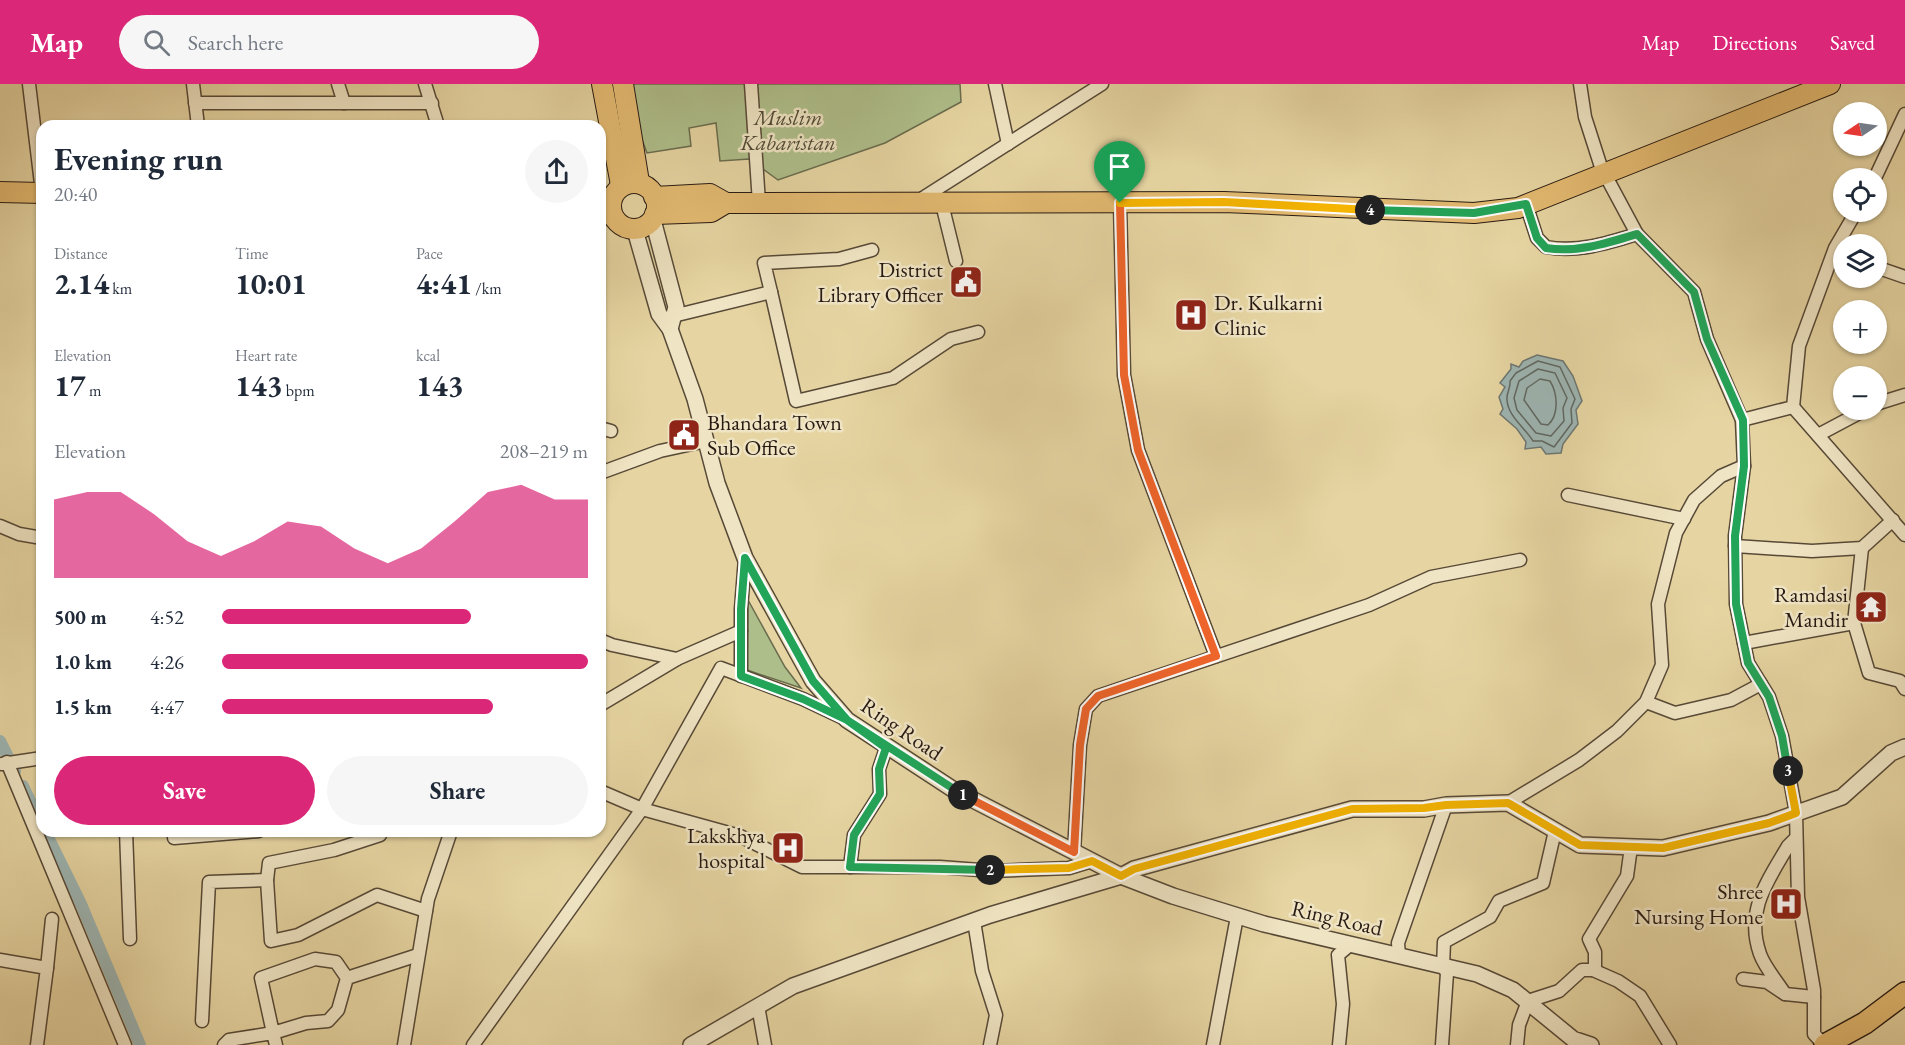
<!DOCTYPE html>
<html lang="en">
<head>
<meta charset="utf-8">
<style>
	:root { --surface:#fff; --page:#f6f6f7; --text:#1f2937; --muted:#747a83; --accent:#db2777 }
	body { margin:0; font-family:"EB Garamond",serif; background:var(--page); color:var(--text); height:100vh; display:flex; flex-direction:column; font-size:22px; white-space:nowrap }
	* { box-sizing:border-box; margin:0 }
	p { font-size:20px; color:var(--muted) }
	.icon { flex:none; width:33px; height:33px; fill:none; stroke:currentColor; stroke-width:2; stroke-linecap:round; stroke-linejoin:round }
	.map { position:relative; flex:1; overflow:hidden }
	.panel { position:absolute; left:36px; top:36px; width:570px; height:717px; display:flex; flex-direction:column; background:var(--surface); border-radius:18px; box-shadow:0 2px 4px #0004 }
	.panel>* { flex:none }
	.needle { width:39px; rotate:257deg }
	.fabs { position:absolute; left:1833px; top:18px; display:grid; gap:12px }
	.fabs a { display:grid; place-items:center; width:54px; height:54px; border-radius:50%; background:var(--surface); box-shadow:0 2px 4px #0004; font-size:30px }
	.pin { position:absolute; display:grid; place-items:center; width:51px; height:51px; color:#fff; margin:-62px -26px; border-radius:50% 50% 50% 0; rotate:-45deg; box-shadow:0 0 6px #0007 }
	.pin .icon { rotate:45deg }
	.km { position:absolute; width:30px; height:30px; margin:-15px; border-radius:50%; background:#222; color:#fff; font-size:16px; line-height:30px; text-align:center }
	.round { display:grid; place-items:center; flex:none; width:63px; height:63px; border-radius:32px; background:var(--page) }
	.headline { display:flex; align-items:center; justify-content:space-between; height:102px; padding:0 18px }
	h1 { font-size:33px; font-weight:700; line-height:45px }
	.stats { display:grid; grid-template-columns:repeat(3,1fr); gap:9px; height:102px; padding:6px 18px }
	.stats div { display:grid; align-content:center }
	.stats b { font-size:30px; font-weight:700 }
	.stats small { font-size:16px; font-weight:400 }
	.stats p { font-size:16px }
	.chart { height:168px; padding:12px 18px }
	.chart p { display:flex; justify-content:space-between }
	.chart svg { width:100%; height:108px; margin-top:6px; fill:var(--accent); opacity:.7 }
	.cta { display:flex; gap:12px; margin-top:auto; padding:12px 18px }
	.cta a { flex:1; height:69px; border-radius:36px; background:var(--accent); color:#fff; font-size:24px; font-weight:700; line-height:69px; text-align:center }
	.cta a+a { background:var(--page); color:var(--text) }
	ul { padding:0 18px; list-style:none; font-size:20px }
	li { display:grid; grid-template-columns:96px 72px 1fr; align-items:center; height:45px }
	li i { height:15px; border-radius:8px; background:var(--accent) }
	header { display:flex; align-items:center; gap:36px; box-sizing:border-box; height:84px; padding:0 30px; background:var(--accent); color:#fff }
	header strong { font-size:28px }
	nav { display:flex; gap:33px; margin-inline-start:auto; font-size:21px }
	.search { width:420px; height:54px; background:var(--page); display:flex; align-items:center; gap:15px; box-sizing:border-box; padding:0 21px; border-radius:33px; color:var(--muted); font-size:22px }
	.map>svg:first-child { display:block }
	.green { fill:#aebe8a; stroke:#6a6c4e; stroke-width:1.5 }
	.water { fill:#9db5b2; stroke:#6e7772; stroke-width:1.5 }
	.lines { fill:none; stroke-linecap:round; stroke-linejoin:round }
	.shore { stroke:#626862; stroke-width:1.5 }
	.canal { stroke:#9db5b2; stroke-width:12 }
	.minor-casing { stroke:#574937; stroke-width:15 }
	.tertiary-casing { stroke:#574937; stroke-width:18 }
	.primary-casing { stroke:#271a13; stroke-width:22 }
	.trunk-casing { stroke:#271a13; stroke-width:24 }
	.minor { stroke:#efe4c3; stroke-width:12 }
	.tertiary { stroke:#efe4c3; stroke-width:15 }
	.primary { stroke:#e3ba71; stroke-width:20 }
	.trunk { stroke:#e3ba71; stroke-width:21 }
	.split-1-casing { stroke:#fff; stroke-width:12 }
	.split-2-casing { stroke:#fff; stroke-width:12 }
	.split-3-casing { stroke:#fff; stroke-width:12 }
	.split-4-casing { stroke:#fff; stroke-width:12 }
	.split-5-casing { stroke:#fff; stroke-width:12 }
	.split-1 { stroke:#f0652b; stroke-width:8 }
	.split-2 { stroke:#22a559; stroke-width:8 }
	.split-3 { stroke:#f5b400; stroke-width:8 }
	.split-4 { stroke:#22a559; stroke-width:8 }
	.split-5 { stroke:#f5b400; stroke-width:8 }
	.labels { text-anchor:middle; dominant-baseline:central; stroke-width:5; stroke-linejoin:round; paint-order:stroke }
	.park-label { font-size:22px; font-style:italic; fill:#504b37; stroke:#efe4c3 }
	.poi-label { font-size:22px; fill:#271a13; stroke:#efe4c3; text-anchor:end }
	.street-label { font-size:22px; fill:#271a13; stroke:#efe4c3 }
</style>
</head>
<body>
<header>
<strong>Map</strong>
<div class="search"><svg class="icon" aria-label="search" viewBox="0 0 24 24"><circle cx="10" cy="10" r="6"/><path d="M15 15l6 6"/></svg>Search here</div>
<nav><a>Map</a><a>Directions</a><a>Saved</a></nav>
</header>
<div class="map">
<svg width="1905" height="961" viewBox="0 0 1905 961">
	<rect width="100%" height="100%" fill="#e6d5a2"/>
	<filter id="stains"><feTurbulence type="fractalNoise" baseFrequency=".00333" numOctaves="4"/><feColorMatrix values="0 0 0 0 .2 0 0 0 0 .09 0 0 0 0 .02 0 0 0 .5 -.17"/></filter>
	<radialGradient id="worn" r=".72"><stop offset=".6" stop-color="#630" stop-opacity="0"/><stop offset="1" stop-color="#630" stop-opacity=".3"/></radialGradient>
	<g class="green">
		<polygon points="630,0 960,0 961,18 885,59 778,96 749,75 720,77 716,39 689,44 691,62 647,69 637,42"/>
		<polygon points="748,516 785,583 801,604 747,586"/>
	</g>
	<polygon class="water" points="1537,271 1563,277 1573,292 1582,317 1576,326 1578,340 1563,360 1561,369 1546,370 1541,363 1525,365 1526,358 1517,345 1500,330 1503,325 1499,313 1505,303 1500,299 1511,285 1511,280 1519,283 1523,277"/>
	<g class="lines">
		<g class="shore">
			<path d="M1538,277l22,6 15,32 -4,10 1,14 -18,24 -12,-6h-9c-9,-14 -25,-25 -26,-41 -1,-7 4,-12 3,-19l6,-8z"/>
			<polygon points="1538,285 1555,289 1567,314 1563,324 1564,337 1551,352 1536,349 1517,326 1514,314 1519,297"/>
			<path d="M1540,295l10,2c8,13 9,34 -2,44l-7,-1 -17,-24 3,-12z"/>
		</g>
		<g class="canal">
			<polyline points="0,657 15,687"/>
			<polyline points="23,702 42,742"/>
			<polyline points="45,747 81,820 140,961"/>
		</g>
		<defs>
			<g id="minor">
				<polyline points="29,0 42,108"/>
				<polyline points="193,0 198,42"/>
				<polyline points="338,0 344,19"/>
				<polyline points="425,0 438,42"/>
				<polyline points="751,0 759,119"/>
				<polyline points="995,0 1008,60"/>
				<polyline points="1580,0 1585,33 1601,83 1637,150 1694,208 1707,255 1742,336 1744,382 1735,452 1736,520 1748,579 1769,613 1782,652 1796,729 1798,813 1814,906 1814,950 1824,961"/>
				<polyline points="195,19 432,19"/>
				<polyline points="1875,94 1905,30"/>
				<polyline points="918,117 1102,0"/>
				<polyline points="1120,119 1124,291 1138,366 1216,572"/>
				<polyline points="942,120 956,177"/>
				<path d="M1526,120l11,34 9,9c31,6 62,-4 91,-13"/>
				<polyline points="1876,183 1905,193"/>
				<polyline points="771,208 764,179 839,175 872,166"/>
				<polyline points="673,232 771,208 796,317 893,294 951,255 978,248"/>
				<polyline points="1876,320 1905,311"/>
				<polyline points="1793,323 1905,451"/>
				<polyline points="1742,336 1793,323 1799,262 1835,164 1856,128"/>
				<polyline points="600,344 611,347"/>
				<polyline points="1818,351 1865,326"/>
				<polyline points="600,389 660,367 706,357"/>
				<polyline points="1568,411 1684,435"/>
				<polyline points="0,442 19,450 42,454"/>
				<polyline points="1735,462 1812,467 1862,464 1893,436"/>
				<polyline points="1854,539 1869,589 1900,597 1905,605"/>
				<polyline points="600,556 612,561 677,575 600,621"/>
				<polyline points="1744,559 1854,539 1862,464"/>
				<polyline points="677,575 741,547"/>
				<polyline points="741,592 741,525 745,474"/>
				<polyline points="1646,618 1675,629 1731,616 1761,600"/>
				<polyline points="7,678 125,961"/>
				<polyline points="2,680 42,674"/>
				<polyline points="600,707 642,725 740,752 802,783 940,783 993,787 1069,784 1092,777"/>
				<polyline points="1508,719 1579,676 1617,647 1646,618 1662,581 1658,520 1676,449 1694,416 1721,392 1744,382"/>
				<polyline points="126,747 130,855"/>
				<polyline points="380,751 334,766 269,779 267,796 271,857 298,851 377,811 426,827"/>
				<polyline points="174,754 259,747"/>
				<polyline points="1074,768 1080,661 1086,625 1098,612 1369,521 1431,493 1520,476"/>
				<polyline points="850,783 854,751 880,710 879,685 886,664"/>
				<polyline points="974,837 982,887 996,931 990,961"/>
				<polyline points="1399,871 1398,859 1446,721"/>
				<polyline points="0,876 47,884 37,961"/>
				<polyline points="47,884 52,835"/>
				<polyline points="1593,886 1618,897 1640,912 1670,961"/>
				<polyline points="347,894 338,926 328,937 306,939 273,949 261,894 315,875 336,878 347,894 418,871"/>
				<path d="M1743,895l24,3 18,12c-8,-13 -20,-26 -25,-40 -15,-43 7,-72 28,-108l8,-8"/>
				<polyline points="1785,910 1814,913"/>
				<polyline points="758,922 765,961"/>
				<polyline points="202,937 209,798 267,796"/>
				<polyline points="224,961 229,956 273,949 276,961"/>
				<polyline points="404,961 428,815 451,747"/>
				<polyline points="473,961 642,725 721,584 803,615 843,634"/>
				<polyline points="1213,961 1236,838 1241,833"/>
				<polyline points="1339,961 1343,920 1338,871 1351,860"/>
				<polyline points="1442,961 1447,889 1443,882 1444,858 1490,833 1499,817 1543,799 1555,747"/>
				<polyline points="1517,961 1519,941 1528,917 1559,907 1582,886 1595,886 1595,868 1589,855 1627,792 1631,763"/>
			</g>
			<g id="tertiary">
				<polyline points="653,136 676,223 670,245"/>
				<polyline points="635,146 659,230 670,245 695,315 717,399 745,474 813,597 847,636 954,706 1121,792 1173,812 1264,840 1477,890 1513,906 1573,955 1591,961"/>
				<polyline points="691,961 793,902 990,831 1121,792 1134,785 1352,725 1424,725 1446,721 1508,719 1580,761 1663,764 1769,739 1842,713 1891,669 1905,663"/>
			</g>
			<g id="primary">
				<polyline points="602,0 621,101"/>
				<polyline points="623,0 639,98"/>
				<circle cx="634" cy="122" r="23"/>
				<polyline points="0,108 42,109"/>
				<polyline points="654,113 710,110 726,119 1224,118 1474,129 1518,124 1830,0"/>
				<polyline points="655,130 711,128 726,119"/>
			</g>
			<polyline id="trunk" points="1825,961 1865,939 1905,909"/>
		</defs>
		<use href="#minor" class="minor-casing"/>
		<use href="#tertiary" class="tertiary-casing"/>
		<use href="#primary" class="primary-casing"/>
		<use href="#trunk" class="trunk-casing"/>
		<use href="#minor" class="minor"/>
		<use href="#tertiary" class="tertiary"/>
		<use href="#primary" class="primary"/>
		<use href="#trunk" class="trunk"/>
	</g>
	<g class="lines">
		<defs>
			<polyline id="split-1" points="963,711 1074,768 1080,661 1086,625 1098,612 1216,572 1138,366 1124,291 1120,119"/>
			<polyline id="split-2" points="963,711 847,636 803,615 741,592 741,525 745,474 813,597 847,636 886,664 879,685 880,710 854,751 850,783 990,786"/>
			<polyline id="split-3" points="990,786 1069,784 1092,777 1121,792 1134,785 1352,725 1424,724 1446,721 1508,719 1580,761 1663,764 1769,739 1796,729 1788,687"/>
			<path id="split-4" d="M1370,126l104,3 52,-9 11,34 9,10c31,5 62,-5 91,-14l57,58 13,47 36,81 1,46 -9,70 1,68 12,59 21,34 13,39 6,35"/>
			<polyline id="split-5" points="1120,119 1224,118 1370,126"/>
		</defs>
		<use href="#split-1" class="split-1-casing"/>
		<use href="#split-2" class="split-2-casing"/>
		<use href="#split-3" class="split-3-casing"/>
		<use href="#split-4" class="split-4-casing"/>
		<use href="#split-5" class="split-5-casing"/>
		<use href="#split-1" class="split-1"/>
		<use href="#split-2" class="split-2"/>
		<use href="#split-3" class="split-3"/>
		<use href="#split-4" class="split-4"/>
		<use href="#split-5" class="split-5"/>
	</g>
	<defs>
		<symbol id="civic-square" viewBox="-11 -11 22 22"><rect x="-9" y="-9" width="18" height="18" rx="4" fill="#8f2418" stroke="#efe4c3"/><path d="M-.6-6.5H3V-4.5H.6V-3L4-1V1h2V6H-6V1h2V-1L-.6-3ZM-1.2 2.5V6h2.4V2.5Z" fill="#fff"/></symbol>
		<symbol id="hospital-square" viewBox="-11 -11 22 22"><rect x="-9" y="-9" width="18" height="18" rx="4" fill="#8f2418" stroke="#efe4c3"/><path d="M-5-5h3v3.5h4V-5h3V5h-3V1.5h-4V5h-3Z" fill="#fff"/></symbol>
		<symbol id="temple-square" viewBox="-11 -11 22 22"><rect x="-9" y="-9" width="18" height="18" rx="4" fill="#8f2418" stroke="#efe4c3"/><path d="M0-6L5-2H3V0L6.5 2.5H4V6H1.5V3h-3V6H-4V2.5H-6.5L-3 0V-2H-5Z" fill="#fff"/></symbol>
	</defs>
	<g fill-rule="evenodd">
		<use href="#civic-square" x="947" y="179" width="38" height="38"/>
		<use href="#hospital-square" x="1172" y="212" width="38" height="38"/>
		<use href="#civic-square" x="665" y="332" width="38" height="38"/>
		<use href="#temple-square" x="1852" y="504" width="38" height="38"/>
		<use href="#hospital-square" x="769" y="745" width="38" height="38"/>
		<use href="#hospital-square" x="1767" y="801" width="38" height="38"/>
	</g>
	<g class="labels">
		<g class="park-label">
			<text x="788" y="33">Muslim<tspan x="788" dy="25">Kabaristan</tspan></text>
		</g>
		<g class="poi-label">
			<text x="943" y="185">District<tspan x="943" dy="25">Library Officer</tspan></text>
			<text x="1214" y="218" text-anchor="start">Dr. Kulkarni<tspan x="1214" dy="25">Clinic</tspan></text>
			<text x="707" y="338" text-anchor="start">Bhandara Town<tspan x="707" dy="25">Sub Office</tspan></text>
			<text x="1848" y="510">Ramdasi<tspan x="1848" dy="25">Mandir</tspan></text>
			<text x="765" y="751">Lakskhya<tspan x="765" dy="25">hospital</tspan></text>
			<text x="1763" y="807">Shree<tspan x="1763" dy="25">Nursing Home</tspan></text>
		</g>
		<g class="street-label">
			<text transform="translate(902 645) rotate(34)">Ring Road</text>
			<text transform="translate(1337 834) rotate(13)">Ring Road</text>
		</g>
	</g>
	<rect width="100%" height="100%" filter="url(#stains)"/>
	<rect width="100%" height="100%" fill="url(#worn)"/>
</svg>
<div class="fabs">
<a><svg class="needle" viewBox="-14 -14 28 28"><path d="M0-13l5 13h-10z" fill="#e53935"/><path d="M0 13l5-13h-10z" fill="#747a83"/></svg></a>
<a><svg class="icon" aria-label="locate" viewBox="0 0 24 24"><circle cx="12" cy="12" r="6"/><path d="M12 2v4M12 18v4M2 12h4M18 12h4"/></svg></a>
<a><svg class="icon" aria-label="layers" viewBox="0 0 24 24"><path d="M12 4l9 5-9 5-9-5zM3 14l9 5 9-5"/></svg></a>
<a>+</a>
<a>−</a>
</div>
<div class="pin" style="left:1120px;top:119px;background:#1e9e55"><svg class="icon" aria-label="arrive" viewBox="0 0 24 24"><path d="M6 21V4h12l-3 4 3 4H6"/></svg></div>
<b class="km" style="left:963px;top:711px">1</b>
<b class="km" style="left:990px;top:786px">2</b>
<b class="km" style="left:1788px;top:687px">3</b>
<b class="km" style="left:1370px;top:126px">4</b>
<section class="panel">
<div class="headline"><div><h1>Evening run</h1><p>20:40</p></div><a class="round"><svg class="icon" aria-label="share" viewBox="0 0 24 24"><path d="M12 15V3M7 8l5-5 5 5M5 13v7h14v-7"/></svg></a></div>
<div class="stats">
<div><p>Distance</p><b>2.14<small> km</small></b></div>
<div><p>Time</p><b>10:01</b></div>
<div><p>Pace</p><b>4:41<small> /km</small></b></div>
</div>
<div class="stats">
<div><p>Elevation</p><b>17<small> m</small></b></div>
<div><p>Heart rate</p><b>143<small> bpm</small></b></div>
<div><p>kcal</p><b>143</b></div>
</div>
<div class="chart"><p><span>Elevation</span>208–219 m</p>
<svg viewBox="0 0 160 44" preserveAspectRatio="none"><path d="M0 44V12L10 9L20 9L30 18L40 29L50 35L60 29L70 21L80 23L90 32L100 38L110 32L120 21L130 9L140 6L150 12L160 12V44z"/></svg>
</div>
<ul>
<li><b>500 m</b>4:52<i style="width:68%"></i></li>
<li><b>1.0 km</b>4:26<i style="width:100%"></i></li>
<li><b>1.5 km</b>4:47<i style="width:74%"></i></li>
</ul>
<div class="cta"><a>Save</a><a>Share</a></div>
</section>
</div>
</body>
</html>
